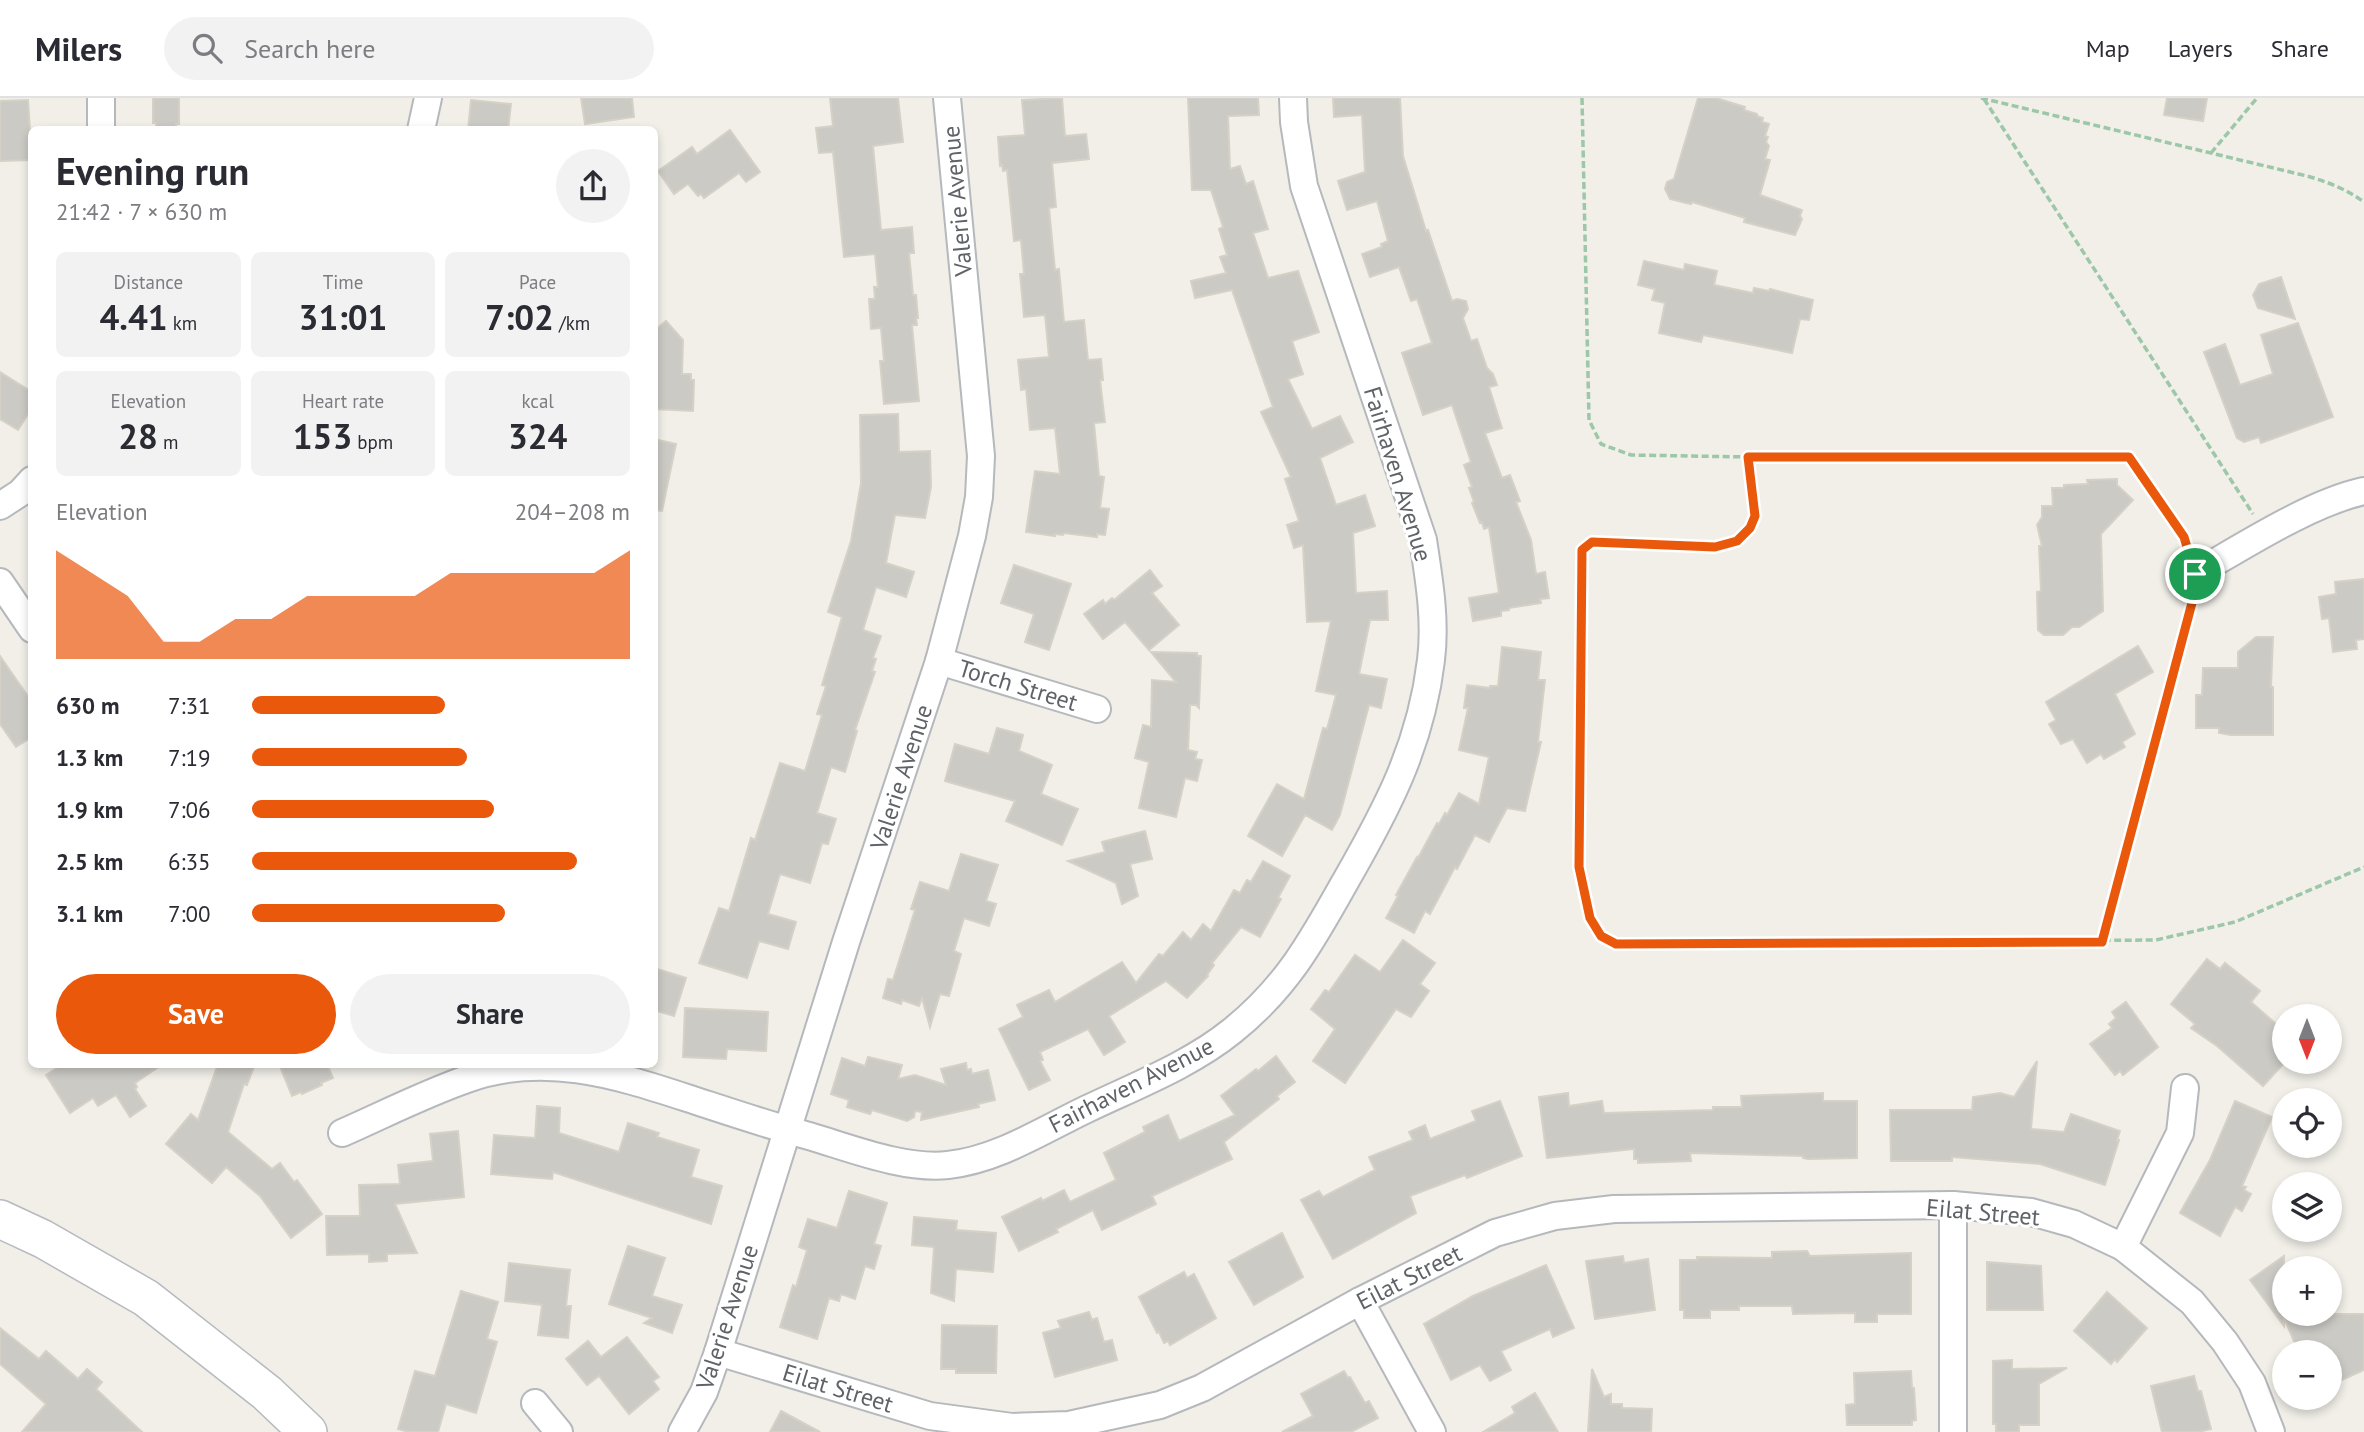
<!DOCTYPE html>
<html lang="en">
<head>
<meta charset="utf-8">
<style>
	:root { --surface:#fff; --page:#f2f2f3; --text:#2b2b33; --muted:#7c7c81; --line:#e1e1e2; --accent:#ea580c }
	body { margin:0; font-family:"PT Sans",sans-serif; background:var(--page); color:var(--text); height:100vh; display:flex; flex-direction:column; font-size:26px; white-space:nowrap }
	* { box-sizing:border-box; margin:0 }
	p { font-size:23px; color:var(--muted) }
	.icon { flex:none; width:38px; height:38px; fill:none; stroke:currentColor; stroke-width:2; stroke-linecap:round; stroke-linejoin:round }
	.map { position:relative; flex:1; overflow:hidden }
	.drawer { position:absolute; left:28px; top:28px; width:630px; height:942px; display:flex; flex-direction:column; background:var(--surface); border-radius:10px; box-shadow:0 4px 10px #0003 }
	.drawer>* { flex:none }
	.needle { width:46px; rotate:180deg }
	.fabs { position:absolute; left:2272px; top:906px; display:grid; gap:14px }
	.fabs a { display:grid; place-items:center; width:70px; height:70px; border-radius:50%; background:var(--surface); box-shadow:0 4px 10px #0003; font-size:35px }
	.pin { position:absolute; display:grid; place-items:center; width:60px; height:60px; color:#fff; margin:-30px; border:4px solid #fff; border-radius:50%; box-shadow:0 2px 7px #0007 }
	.round { display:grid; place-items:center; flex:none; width:74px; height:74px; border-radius:37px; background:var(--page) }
	.headline { display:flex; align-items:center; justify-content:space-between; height:119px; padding:0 28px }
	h1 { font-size:38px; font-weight:800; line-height:52px }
	.figures { display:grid; grid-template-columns:repeat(3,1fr); gap:10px; height:119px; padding:7px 28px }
	.figures div { display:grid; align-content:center; border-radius:10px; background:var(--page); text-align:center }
	.figures b { font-size:35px; font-weight:800 }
	.figures small { font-size:19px; font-weight:400 }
	.figures p { font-size:19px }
	.chart { height:196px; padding:14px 28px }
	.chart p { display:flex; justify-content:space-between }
	.chart svg { width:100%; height:126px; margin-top:7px; fill:var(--accent); opacity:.7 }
	.action { display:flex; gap:14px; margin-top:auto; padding:14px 28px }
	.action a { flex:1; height:80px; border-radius:42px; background:var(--accent); color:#fff; font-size:28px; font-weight:800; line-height:80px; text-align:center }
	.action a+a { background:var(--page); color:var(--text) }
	ul { padding:0 28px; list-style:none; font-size:23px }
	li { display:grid; grid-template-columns:112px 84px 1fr; align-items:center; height:52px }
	li i { height:18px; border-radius:9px; background:var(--accent) }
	header { display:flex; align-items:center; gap:42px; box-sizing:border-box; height:98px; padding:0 35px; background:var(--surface); border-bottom:2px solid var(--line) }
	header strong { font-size:33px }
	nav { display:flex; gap:38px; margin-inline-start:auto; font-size:24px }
	.search { width:490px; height:63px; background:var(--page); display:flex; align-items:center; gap:18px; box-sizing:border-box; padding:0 24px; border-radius:38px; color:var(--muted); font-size:26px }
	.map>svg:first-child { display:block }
	.building { fill:#cccac5; stroke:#d6d1c6; stroke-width:2 }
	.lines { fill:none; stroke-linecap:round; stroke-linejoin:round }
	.minor-casing { stroke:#b5b8bc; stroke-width:30 }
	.secondary-casing { stroke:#b6babf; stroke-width:40 }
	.path { stroke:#9cc7a9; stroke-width:3.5; stroke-dasharray:7 3.5; stroke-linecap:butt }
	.minor { stroke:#fff; stroke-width:26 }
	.secondary { stroke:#fff; stroke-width:37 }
	.route-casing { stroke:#fff; stroke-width:14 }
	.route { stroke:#ea580c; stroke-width:9 }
	.labels { text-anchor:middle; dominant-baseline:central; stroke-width:6; stroke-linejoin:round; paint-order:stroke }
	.street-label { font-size:24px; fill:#5f6368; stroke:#fff }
</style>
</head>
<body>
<header>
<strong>Milers</strong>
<div class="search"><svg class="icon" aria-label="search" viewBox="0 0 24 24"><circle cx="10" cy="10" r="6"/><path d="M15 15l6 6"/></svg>Search here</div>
<nav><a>Map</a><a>Layers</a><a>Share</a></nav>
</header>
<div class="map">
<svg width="2364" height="1334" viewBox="0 0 2364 1334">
	<rect width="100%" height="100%" fill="#f1efe8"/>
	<g class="building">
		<polygon points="153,0 179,0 179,26 176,26 176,29 156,29 156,25 153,25"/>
		<polygon points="581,0 632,0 634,19 585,26"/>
		<polygon points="830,0 898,0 903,44 873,48 881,132 912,129 914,155 909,155 913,197 916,197 918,220 916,220 917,227 912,227 919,303 884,306 880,263 884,263 881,230 871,231 869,201 875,201 874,189 878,189 875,156 844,159 833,54 819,55 816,30 833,28"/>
		<polygon points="1062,0 1065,38 1086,36 1089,61 1052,65 1056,109 1049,110 1055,172 1059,171 1064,224 1084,222 1088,262 1101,261 1103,282 1100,282 1105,324 1094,325 1099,378 1104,379 1100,410 1109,411 1105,437 1097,436 1097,439 1064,435 1063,437 1055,436 1055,438 1026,434 1035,373 1060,376 1055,330 1030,332 1026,291 1021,292 1018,262 1049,259 1045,217 1024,219 1020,176 1024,176 1021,142 1014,143 1007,72 1003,73 1002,67 1000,68 998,39 1025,37 1022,2"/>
		<polygon points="1188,0 1258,0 1259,17 1228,18 1230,71 1240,68 1246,86 1253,83 1268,131 1253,135 1268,180 1298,173 1319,234 1292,243 1303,276 1288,281 1312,331 1340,318 1353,344 1320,360 1336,407 1365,397 1375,428 1353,435 1356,495 1387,493 1388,522 1370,522 1359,576 1387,581 1381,610 1369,607 1340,717 1332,732 1305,717 1282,758 1248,738 1277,686 1304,701 1323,630 1327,631 1336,597 1316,593 1331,523 1307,524 1303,447 1294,450 1287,427 1299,423 1285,381 1291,379 1261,314 1273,309 1232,192 1195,200 1191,183 1226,175 1220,159 1227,157 1219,131 1223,129 1211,92 1192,92"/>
		<polygon points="1333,0 1400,0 1403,58 1426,133 1428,132 1452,203 1457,201 1466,203 1468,211 1463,220 1471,243 1477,241 1487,270 1493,276 1497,287 1489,289 1502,330 1485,335 1502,380 1510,377 1520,403 1516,404 1531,442 1536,476 1545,474 1549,500 1540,501 1541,505 1509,510 1509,512 1501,513 1501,518 1473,523 1469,500 1499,495 1489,429 1484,431 1482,424 1480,425 1472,405 1474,404 1469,390 1472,389 1464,367 1471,364 1452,307 1423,317 1402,255 1432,245 1417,201 1411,203 1399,169 1370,179 1362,156 1382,149 1381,146 1388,143 1377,103 1347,112 1338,83 1365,74 1362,17 1334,19"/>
		<polygon points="1698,0 1716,0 1745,9 1744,12 1757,16 1757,18 1763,20 1762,24 1769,26 1765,38 1768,39 1766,44 1769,48 1765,61 1770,62 1760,97 1802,112 1800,118 1802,121 1795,137 1744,124 1745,120 1692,104 1691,106 1686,105 1670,101 1665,91 1667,84 1674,81"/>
		<polygon points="2167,0 2207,0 2203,23 2164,17"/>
		<polygon points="28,2 32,62 0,63 0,3"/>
		<polygon points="471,2 511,6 508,32 468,32"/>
		<polygon points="730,32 760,74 746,84 739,75 704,100 701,96 698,98 688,86 674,96 658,73 692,49 697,56"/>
		<polygon points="1644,163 1684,172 1685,166 1717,173 1714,187 1753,195 1754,190 1769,193 1770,191 1813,202 1809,222 1800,221 1792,255 1703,237 1701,244 1659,235 1665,205 1652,202 1655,191 1638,187"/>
		<polygon points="2281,179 2295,221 2258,210 2253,197 2259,186"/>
		<polygon points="666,223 683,242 682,276 691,276 691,282 694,282 693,313 654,311 654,233"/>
		<polygon points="2298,225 2333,319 2261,345 2259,339 2244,344 2237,340 2204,254 2225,246 2240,287 2273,276 2261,237"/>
		<polygon points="0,274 32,294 32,310 18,332 0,321"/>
		<polygon points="898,316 899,354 930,353 931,389 925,420 895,417 886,465 914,474 906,499 876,489 863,532 881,538 873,560 876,561 872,573 875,574 855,632 857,633 845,674 831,669 817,715 836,721 828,746 822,745 810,785 780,776 768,816 796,824 788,851 759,843 747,880 699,865 719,810 729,813 751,740 755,742 780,665 805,673 822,617 817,616 826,588 822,587 842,519 828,514 851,443 861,385 860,317"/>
		<polygon points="654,341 676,346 662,413 654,412"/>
		<polygon points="2117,381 2117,387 2133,402 2101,436 2103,513 2079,529 2072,529 2063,537 2044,537 2038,532 2037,494 2041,493 2039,448 2042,448 2037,427 2042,419 2042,408 2053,408 2052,390 2064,390 2064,387 2088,386 2087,382"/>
		<polygon points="1014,467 1071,486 1049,552 1025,544 1034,516 1001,505"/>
		<polygon points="1150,472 1162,488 1152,495 1179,527 1149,552 1125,524 1103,541 1084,516 1103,502 1105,506 1112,500 1114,502"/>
		<polygon points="2364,481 2364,541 2356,542 2357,551 2333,554 2329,520 2322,521 2319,499 2336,496 2335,484"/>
		<polygon points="2256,539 2273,539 2271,589 2273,589 2273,637 2231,637 2219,635 2219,630 2196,630 2196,597 2202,597 2203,570 2238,570 2238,554"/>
		<polygon points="2138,548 2153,574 2115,596 2135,636 2122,644 2125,649 2104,661 2101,656 2087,665 2073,641 2061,646 2049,626 2056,622 2046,604"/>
		<polygon points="1502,549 1541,554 1538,582 1545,582 1538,644 1541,644 1525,713 1507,710 1489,744 1475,737 1457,771 1455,769 1430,816 1425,813 1414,835 1386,820 1398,798 1396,797 1417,759 1418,760 1437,725 1439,726 1445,715 1447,717 1459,695 1479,706 1489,659 1459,652 1468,610 1464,610 1467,587 1490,590 1490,588 1498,588"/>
		<polygon points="1151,554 1197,555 1197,558 1201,558 1199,610 1196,607 1190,607 1188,652 1197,654 1195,661 1202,662 1197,683 1185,680 1176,719 1139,710 1149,664 1135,660 1143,627 1151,629 1152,582 1176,584"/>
		<polygon points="0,558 32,604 32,639 16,649 0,626"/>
		<polygon points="997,630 1023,637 1019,653 1052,667 1041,696 1078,711 1062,747 1006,723 1015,703 945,683 955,646 989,656"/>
		<polygon points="1145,733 1152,761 1130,766 1138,798 1122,806 1116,785 1068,763 1105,754 1102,744"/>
		<polygon points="961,756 998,767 986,803 996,806 989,828 964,820 954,853 961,856 949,898 940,896 930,929 922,900 919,908 902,902 901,906 883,900 888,881 893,882 915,812 911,811 920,784 949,793"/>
		<polygon points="1263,763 1290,778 1278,800 1281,801 1260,839 1241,829 1212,865 1214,867 1207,877 1208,878 1187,900 1166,883 1109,918 1125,944 1104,957 1088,931 1040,954 1043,962 1040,963 1050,982 1029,992 999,931 1023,919 1017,907 1049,892 1055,904 1122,864 1136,885 1159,856 1163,858 1183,834 1191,842 1203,826 1211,833 1234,792 1240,795 1247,782 1251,784"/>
		<polygon points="1403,842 1435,865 1420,886 1429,893 1411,919 1396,911 1345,985 1313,963 1335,931 1311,911 1325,892 1329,894 1355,857 1380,874"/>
		<polygon points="2207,861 2220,871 2225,865 2260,893 2251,904 2284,933 2284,965 2263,988 2217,948 2191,930 2195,926 2171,906"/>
		<polygon points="654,870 686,880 674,918 654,912"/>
		<polygon points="2126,904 2158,949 2123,977 2120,973 2115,977 2090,946 2112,930 2109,926 2116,920 2112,914"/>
		<polygon points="685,910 768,914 766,953 727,951 726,961 683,959"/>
		<polygon points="1276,958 1295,984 1277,998 1279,1001 1224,1044 1232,1061 1152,1098 1156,1106 1102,1132 1093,1112 1056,1131 1058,1134 1019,1153 1002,1119 1041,1100 1042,1103 1064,1092 1070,1104 1116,1082 1104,1055 1145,1034 1143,1029 1168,1017 1179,1043 1235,1017 1221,998 1256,971 1258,973"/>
		<polygon points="868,959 902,967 898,981 915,977 946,987 941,971 966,965 967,972 971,971 972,976 988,972 995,1002 978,1006 979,1009 921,1022 922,1014 915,1013 914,1019 907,1023 872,1012 870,1016 847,1009 849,1002 831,996 842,960 865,968"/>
		<polygon points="2037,963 2031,1031 2064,1034 2071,1016 2120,1033 2117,1042 2119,1042 2105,1087 2040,1066 1952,1059 1952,1063 1891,1063 1890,1012 1972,1012 1973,999 2000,995 2014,999"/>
		<polygon points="63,966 163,966 135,985 137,989 135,991 146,1008 130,1019 116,997 98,1008 93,1000 70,1015 46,977"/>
		<polygon points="218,966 255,966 247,987 244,986 228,1034 272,1071 280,1065 294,1084 297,1082 322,1116 291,1140 260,1098 226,1069 212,1085 166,1046 191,1016 198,1022"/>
		<polygon points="279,966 327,966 333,980 321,985 322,987 302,996 301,994 292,998"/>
		<polygon points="1568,995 1569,1008 1602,1003 1604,1015 1713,1012 1713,1009 1742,1009 1741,998 1823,995 1823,1003 1857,1003 1857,1060 1808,1061 1803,1060 1803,1058 1690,1055 1691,1063 1638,1065 1638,1061 1634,1061 1634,1051 1547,1060 1539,999"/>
		<polygon points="1500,1003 1522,1058 1467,1080 1465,1077 1410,1098 1416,1115 1333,1161 1301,1102 1319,1093 1323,1099 1375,1072 1369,1059 1413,1042 1409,1034 1425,1027 1430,1041 1476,1023 1472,1013"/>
		<polygon points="2235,1003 2272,1019 2242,1088 2246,1089 2244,1092 2251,1096 2242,1113 2235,1109 2220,1138 2180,1115 2210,1062"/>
		<polygon points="537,1008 560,1010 559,1035 619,1054 628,1025 659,1035 657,1039 699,1052 691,1079 722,1088 711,1126 553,1074 552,1081 491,1076 494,1037 535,1040"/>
		<polygon points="458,1033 464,1099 395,1106 417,1155 387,1156 387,1163 369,1164 369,1156 327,1157 326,1118 360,1118 359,1087 400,1086 398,1067 433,1063 430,1036"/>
		<polygon points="849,1093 887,1105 874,1146 881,1148 874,1171 865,1168 855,1201 841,1196 839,1203 829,1200 817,1241 780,1229 793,1187 796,1189 807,1152 799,1149 808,1121 837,1130"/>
		<polygon points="914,1119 957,1123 956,1132 996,1135 993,1174 956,1171 954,1203 931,1195 934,1149 912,1147"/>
		<polygon points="1282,1135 1303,1179 1254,1207 1229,1164"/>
		<polygon points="628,1148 665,1160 652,1198 682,1207 672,1235 644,1225 652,1220 609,1206"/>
		<polygon points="1807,1153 1810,1158 1911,1155 1911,1216 1877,1216 1877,1224 1855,1224 1855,1215 1793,1216 1792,1208 1739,1208 1739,1212 1710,1212 1710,1220 1684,1220 1684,1212 1680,1212 1680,1162 1697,1162 1697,1159 1772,1160 1772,1154"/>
		<polygon points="1623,1158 1624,1165 1648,1161 1655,1212 1595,1221 1586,1163"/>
		<polygon points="2284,1158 2284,1216 2364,1216 2364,1272 2329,1288 2329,1255 2299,1255 2284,1220 2284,1228 2250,1182"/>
		<polygon points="1987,1164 2041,1168 2043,1212 1987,1212"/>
		<polygon points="509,1165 570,1172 566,1208 571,1208 568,1240 538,1237 542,1207 505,1203"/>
		<polygon points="1546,1167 1574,1230 1553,1239 1550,1231 1501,1253 1511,1272 1490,1283 1480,1267 1451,1282 1424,1226 1473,1198"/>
		<polygon points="1184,1174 1187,1180 1194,1176 1216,1220 1170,1247 1168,1243 1164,1245 1159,1234 1157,1235 1139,1199"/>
		<polygon points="461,1193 498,1204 487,1241 497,1244 476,1315 446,1306 438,1334 409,1334 398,1331 415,1273 435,1278"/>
		<polygon points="2107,1194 2147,1230 2117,1264 2115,1261 2111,1266 2074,1233"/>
		<polygon points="1089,1214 1092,1222 1097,1220 1104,1244 1112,1242 1117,1262 1055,1279 1043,1235 1061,1230 1058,1223"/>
		<polygon points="942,1227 997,1228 996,1275 956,1275 956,1271 941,1271"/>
		<polygon points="0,1230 39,1261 46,1253 78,1281 87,1271 102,1284 96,1291 142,1334 22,1334 46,1306 0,1266"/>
		<polygon points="627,1239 659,1279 653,1283 659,1291 629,1316 599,1278 587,1287 566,1261 588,1243 601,1259"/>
		<polygon points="2012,1262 2012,1271 2067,1270 2039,1286 2039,1327 2019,1327 2019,1334 1996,1334 1996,1326 1993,1326 1993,1263"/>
		<polygon points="1592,1271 1604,1299 1611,1296 1611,1306 1622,1306 1622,1310 1652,1311 1651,1334 1588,1334"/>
		<polygon points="1344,1273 1348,1280 1350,1279 1365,1305 1369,1303 1378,1320 1351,1334 1282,1334 1313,1318 1301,1296"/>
		<polygon points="1911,1273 1912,1290 1914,1290 1916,1322 1912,1323 1912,1327 1847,1327 1846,1307 1855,1306 1854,1275"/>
		<polygon points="2194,1278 2198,1293 2201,1293 2211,1331 2198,1334 2162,1334 2151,1288"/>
		<polygon points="1535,1295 1558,1334 1483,1334 1515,1315 1512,1309"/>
		<polygon points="781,1313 820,1334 770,1334"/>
	</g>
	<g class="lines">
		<defs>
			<g id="minor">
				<polyline points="101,32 101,0"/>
				<polyline points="421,32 428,0"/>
				<polyline points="0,408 20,395 32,382"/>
				<path d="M2195,476c49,-28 115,-71 169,-83"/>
				<polyline points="0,484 32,531"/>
				<polyline points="939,563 1097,611"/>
				<polyline points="2185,990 2180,1035 2123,1149 2192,1204 2225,1244 2252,1285 2271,1334"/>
				<path d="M342,1035c41,-18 82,-39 125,-54 75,-27 147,-5 220,19 40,13 81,27 122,38 41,12 96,34 139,29 49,-5 95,-35 139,-56 48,-23 103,-44 145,-78 54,-43 80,-90 113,-149 42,-73 76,-137 86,-222 5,-40 -2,-81 -8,-120l-119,-354 -10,-64 -1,-24"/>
				<polyline points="1360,1203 1432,1334"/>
				<polyline points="718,1254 930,1318 1012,1329 1069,1327 1160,1307 1202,1290 1360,1203 1495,1135 1555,1118 1614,1111 1953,1107 2031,1114 2074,1126 2123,1149"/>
				<polyline points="535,1305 559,1334"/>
				<polyline points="682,1334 704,1294 718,1254 846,844 939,563 972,438 979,399 981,358 947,0"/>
				<polyline points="1953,1334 1953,1107"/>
			</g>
			<polyline id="secondary" points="0,1121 43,1141 146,1200 267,1295 308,1334"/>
		</defs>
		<use href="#minor" class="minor-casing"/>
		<use href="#secondary" class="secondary-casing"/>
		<g class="path">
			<polyline points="1582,0 1589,322 1601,346 1631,357 1748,359 2129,359 2184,439 2189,455"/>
			<path d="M1981,0l326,78c21,6 39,13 57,26"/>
			<polyline points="1984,1 2253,416"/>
			<polyline points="2211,55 2257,0"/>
			<polyline points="1748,359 1755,418 1750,430 1737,443 1715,449 1592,444 1582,452 1579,769 1590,820 1601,838 1616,846 2156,842 2235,824 2364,769"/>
			<polyline points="2102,844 2194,500"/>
		</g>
		<use href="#minor" class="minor"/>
		<use href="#secondary" class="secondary"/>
	</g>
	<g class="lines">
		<defs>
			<polygon id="route" points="1748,359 2129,359 2184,439 2195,476 2193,501 2102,844 1616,846 1601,838 1590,820 1579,769 1582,452 1592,444 1715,449 1737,443 1750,430 1755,418"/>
		</defs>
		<use href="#route" class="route-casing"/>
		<use href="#route" class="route"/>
	</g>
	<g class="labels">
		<g class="street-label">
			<text transform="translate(957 103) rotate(-95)">Valerie Avenue</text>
			<text transform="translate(1398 376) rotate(73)">Fairhaven Avenue</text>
			<text transform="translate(1018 587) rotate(17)">Torch Street</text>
			<text transform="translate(901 679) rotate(-72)">Valerie Avenue</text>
			<text transform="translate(1131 987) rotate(-27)">Fairhaven Avenue</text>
			<text transform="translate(1983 1114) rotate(5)">Eilat Street</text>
			<text transform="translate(1409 1179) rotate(-27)">Eilat Street</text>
			<text transform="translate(727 1219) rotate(-72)">Valerie Avenue</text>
			<text transform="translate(838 1290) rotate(17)">Eilat Street</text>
		</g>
	</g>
</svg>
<div class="fabs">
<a><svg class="needle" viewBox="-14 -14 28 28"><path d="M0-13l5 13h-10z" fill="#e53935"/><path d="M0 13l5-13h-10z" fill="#7c7c81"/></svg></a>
<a><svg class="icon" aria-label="locate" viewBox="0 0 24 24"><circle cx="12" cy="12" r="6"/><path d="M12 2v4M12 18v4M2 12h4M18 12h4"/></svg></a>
<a><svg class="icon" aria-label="layers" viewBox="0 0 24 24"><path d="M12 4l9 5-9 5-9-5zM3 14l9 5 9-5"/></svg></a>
<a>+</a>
<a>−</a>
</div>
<div class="pin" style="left:2195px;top:476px;background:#1e9e55"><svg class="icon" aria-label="arrive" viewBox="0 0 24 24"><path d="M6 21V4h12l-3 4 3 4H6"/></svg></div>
<section class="drawer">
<div class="headline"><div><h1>Evening run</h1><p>21:42 · 7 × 630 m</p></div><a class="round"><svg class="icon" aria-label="share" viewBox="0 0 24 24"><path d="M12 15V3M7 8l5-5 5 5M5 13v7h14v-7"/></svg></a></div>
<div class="figures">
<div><p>Distance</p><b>4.41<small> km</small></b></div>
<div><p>Time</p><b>31:01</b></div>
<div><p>Pace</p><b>7:02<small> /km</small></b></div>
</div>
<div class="figures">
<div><p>Elevation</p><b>28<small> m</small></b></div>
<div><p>Heart rate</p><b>153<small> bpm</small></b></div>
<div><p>kcal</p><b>324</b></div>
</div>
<div class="chart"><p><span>Elevation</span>204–208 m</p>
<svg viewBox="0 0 160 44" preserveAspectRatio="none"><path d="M0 44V6L10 14L20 22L30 38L40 38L50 30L60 30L70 22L80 22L90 22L100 22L110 14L120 14L130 14L140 14L150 14L160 6V44z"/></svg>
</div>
<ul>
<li><b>630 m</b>7:31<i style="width:51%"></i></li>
<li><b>1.3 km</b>7:19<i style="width:57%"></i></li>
<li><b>1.9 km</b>7:06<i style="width:64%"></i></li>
<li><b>2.5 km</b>6:35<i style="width:86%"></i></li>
<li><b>3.1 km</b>7:00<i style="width:67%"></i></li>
</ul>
<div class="action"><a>Save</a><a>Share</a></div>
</section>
</div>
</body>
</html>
